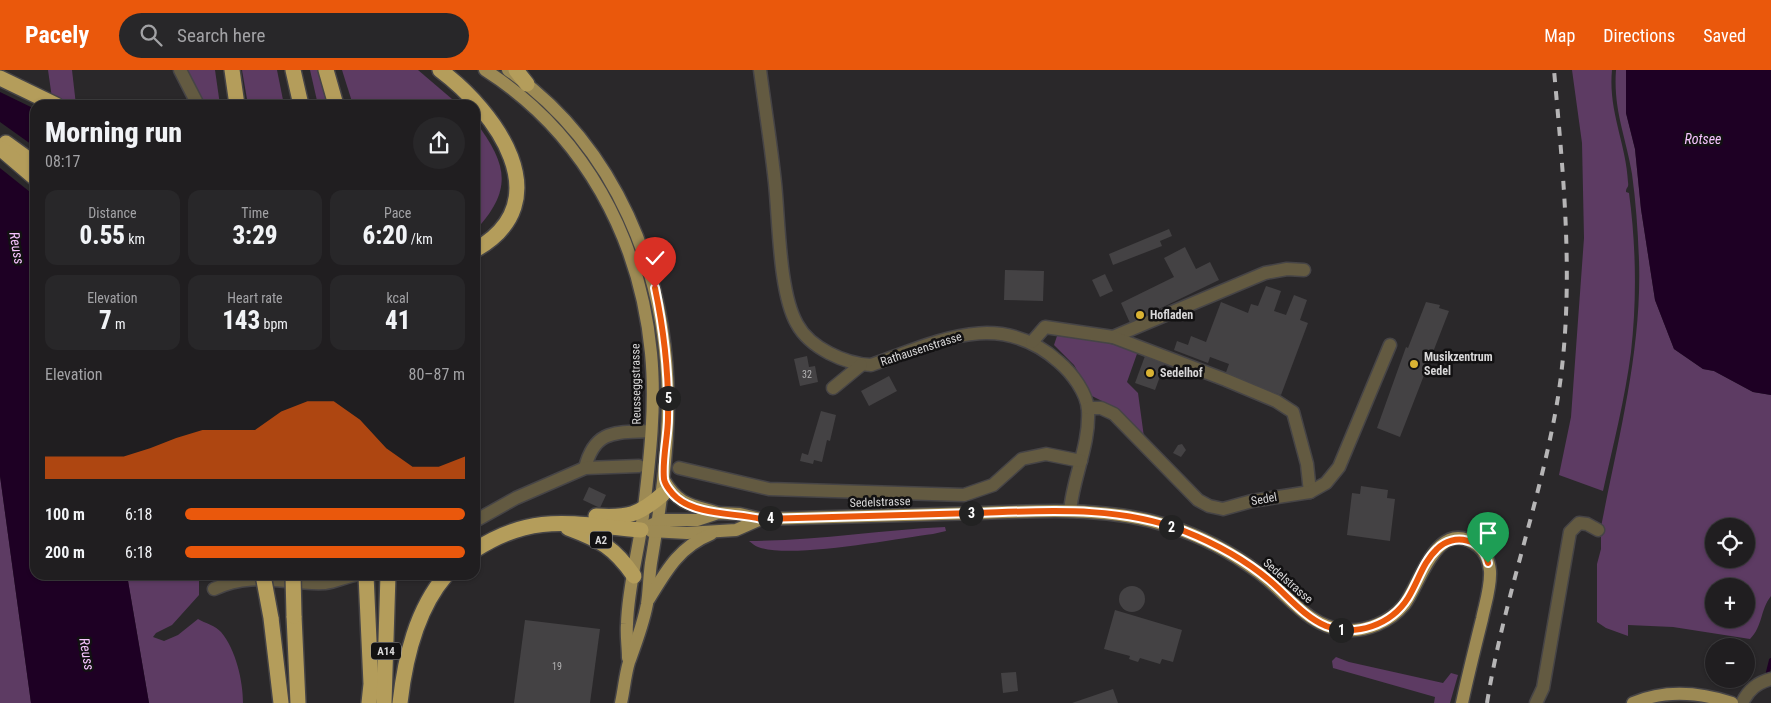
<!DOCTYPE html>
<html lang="en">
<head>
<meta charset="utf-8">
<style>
	:root { --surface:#201e20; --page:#282729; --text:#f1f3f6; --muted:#a2a2a5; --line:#3d3c3e; --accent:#ea580c }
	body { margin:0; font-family:"Roboto Condensed",sans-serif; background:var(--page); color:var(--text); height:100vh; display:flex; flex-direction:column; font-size:19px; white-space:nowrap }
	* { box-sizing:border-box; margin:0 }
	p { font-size:16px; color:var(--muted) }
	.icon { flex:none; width:28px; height:28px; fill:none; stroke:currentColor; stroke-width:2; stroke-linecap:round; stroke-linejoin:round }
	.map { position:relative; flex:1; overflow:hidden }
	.sheet { position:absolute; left:30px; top:30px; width:450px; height:480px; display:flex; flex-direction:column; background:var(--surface); border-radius:15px; box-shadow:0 1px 4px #0004,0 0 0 1px var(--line) }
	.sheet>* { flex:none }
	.controls { position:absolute; left:1705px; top:448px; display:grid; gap:10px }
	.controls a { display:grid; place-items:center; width:50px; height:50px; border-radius:50%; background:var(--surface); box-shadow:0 1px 4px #0004,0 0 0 1px var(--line); font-size:25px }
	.pin { position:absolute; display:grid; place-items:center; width:42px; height:42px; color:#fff; margin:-51px -21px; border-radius:50% 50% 50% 0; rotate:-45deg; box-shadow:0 0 5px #0007 }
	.pin .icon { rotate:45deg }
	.km { position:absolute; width:25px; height:25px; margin:-12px; border-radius:50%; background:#222; color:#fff; font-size:14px; line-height:25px; text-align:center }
	.round { display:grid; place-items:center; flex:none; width:52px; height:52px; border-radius:26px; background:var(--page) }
	.summary { display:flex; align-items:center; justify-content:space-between; height:85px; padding:0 15px }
	h1 { font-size:28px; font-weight:800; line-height:38px }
	.stats { display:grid; grid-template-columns:repeat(3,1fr); gap:8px; height:85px; padding:5px 15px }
	.stats div { display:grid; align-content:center; border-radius:12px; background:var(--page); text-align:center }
	.stats b { font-size:25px; font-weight:800 }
	.stats small { font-size:14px; font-weight:400 }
	.stats p { font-size:14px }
	.chart { height:140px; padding:10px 15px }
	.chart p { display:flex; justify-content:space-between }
	.chart svg { width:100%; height:90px; margin-top:5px; fill:var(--accent); opacity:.7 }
	ul { padding:0 15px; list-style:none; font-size:16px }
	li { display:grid; grid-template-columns:80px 60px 1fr; align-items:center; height:38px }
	li i { height:12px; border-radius:6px; background:var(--accent) }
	header { display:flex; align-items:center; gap:30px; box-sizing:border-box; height:70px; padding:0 25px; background:var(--accent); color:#fff }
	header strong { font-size:24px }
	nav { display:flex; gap:28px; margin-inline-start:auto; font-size:18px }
	.search { width:350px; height:45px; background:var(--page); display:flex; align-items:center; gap:12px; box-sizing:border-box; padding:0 18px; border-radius:28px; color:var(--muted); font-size:19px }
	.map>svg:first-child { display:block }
	.green { fill:#5d3b63; fill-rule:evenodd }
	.water { fill:#1e0024 }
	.pier { fill:#2a282a }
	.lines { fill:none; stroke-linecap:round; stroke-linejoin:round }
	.stream { stroke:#1e0024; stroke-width:4 }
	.building { fill:#444244 }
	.minor-casing { stroke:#464446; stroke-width:15 }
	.major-casing { stroke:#464446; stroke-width:15 }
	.highway-casing { stroke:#464446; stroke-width:18 }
	.minor { stroke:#635a41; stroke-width:12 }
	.major { stroke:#9d8a54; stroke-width:12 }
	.highway { stroke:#b49d5b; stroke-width:15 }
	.rail { stroke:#b6b5b6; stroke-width:4; stroke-dasharray:9 9; stroke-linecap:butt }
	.highway-bridge-casing { stroke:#464446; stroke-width:18; stroke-linecap:butt }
	.highway-bridge { stroke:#b49d5b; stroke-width:15 }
	.route-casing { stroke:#fff; stroke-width:10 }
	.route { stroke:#ea580c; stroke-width:6 }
	.poi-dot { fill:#dab333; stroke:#121112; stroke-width:2 }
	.labels { text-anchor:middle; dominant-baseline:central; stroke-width:5; stroke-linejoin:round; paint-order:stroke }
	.number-label { font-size:10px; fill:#b3b2b3 }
	.shield { fill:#121112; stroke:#9d9c9d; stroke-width:1 }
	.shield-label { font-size:11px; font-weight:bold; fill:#d8d7d8 }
	.poi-label { font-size:12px; font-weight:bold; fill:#d8d7d8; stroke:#121112; text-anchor:start }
	.street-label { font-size:12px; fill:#d8d7d8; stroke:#121112 }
	.water-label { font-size:14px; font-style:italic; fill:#f6c4fe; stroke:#121112 }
</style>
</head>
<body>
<header>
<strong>Pacely</strong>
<div class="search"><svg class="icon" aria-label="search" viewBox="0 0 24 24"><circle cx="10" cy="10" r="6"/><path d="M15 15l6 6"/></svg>Search here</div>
<nav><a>Map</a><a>Directions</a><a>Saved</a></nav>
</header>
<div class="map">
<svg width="1771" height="633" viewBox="0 0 1771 633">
	<rect width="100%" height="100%" fill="#2a282a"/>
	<g class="green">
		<polygon points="45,0 72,0 76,35 51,35"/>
		<polygon points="184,0 215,0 220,35 203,35"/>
		<polygon points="242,0 277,0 284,35 248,35"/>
		<polygon points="310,0 319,0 328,35 318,35"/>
		<polygon points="342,0 418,0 459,35 353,35"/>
		<path d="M1572,0h40c-4,41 14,73 16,112 1,7 -2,4 -2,10l3,1c7,52 8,106 2,159 -6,47 -18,93 -28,139l-44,-16 12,-58 13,-179 -2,-95z"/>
		<path d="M1616,0h10v43l9,36 6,60 14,91 19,49 29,20 11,2 39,21 18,3v201c-11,14 -8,30 -21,43l-77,-12 -45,-2v11l-22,-8 -9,-6v-58l4,-15v-22c17,-88 41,-176 38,-266 -1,-28 -3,-58 -7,-87 -6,-37 -19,-64 -16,-104zM1714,456h32v33h-32zM1714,516h32v33h-32z"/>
		<path d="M475,51c32,43 39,68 0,110z"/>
		<polygon points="1064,263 1102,271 1138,281 1127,312 1138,323 1144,367 1108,334 1092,326 1074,295 1054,275 1057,266"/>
		<polygon points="0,406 31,633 0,633"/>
		<path d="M945,457l1,4 -13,3c-39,5 -142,25 -175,13 -3,-1 -6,-4 -9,-6 65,0 130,-11 196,-14z"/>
		<path d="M127,505h72v20l-27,30 -16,8 -3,4 11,4 14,-6 20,-16c7,4 18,7 23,13 15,18 22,49 22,71h-94z"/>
		<polygon points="1336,587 1349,592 1443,613 1451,603 1458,605 1450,633 1434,633 1435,627 1333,598 1332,591"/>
	</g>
	<g class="water">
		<polygon points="0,0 35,35 35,505 127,505 149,633 31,633 0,406"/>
		<polygon points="1626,0 1771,0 1771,325 1753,322 1714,301 1703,299 1674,279 1655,230 1641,139 1635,79 1626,43"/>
	</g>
	<g class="pier">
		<polygon points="0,0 48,0 53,35 35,35 35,39 0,22"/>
		<polygon points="0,52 35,77 35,126 0,98"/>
	</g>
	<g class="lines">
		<polyline class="stream" points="1768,602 1771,590"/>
	</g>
	<g class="building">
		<polygon points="1169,159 1172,166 1160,171 1162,176 1113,195 1109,184"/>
		<polygon points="1185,177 1196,199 1210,192 1219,210 1130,253 1121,233 1174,207 1164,188"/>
		<polygon points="1005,200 1044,201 1043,231 1004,230"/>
		<polygon points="1105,204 1113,221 1100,227 1092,210"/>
		<polygon points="1266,216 1281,221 1274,241 1286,245 1294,225 1307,230 1300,250 1308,253 1281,325 1225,305 1229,294 1210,287 1208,293 1174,280 1177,271 1188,275 1191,266 1206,272 1221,232 1248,243 1251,234 1258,236"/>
		<polygon points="1426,232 1440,235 1439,238 1449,241 1400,367 1377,358 1406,277 1408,278"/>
		<polygon points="807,286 809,297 815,296 818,312 800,316 794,289"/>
		<polygon points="1145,286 1165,293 1155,320 1135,313"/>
		<polygon points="889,306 897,321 869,336 861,321"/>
		<polygon points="821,341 836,345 830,371 827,370 822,392 814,390 813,394 800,391 802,383 808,385"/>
		<polygon points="1182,374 1186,380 1181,387 1173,383 1178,375"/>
		<polygon points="1361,416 1388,420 1387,428 1395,429 1390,471 1347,465 1352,423 1360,424"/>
		<polygon points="589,417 606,425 600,438 583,430"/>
		<circle cx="1132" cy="529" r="13"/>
		<polygon points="1115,540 1182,560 1173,592 1162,589 1160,594 1140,588 1138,592 1129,589 1130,586 1104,579"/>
		<polygon points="525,550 600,559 590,633 514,633"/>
		<polygon points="1016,602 1018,621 1003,623 1001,603"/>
		<polygon points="1113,619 1118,633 1072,633"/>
	</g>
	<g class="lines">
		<defs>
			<g id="minor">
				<polyline points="180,0 198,35"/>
				<path d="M760,0c5,38 11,75 15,113 4,38 4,110 22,141 13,24 48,40 74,41 66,-23 128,-57 188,-3 13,11 28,31 29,48 2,35 -15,67 -18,101"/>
				<polyline points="1113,267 1265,203 1287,199 1304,200"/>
				<polyline points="1032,272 1045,257 1113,267 1226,310 1276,331 1293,342 1307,394 1310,422"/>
				<polyline points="833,318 861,295"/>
				<polyline points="1088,338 1101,338 1114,344 1198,430 1209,436 1223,439 1252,431 1310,422 1326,413 1339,397 1390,275"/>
				<path d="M585,398c10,-40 32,-35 66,-37"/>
				<polyline points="679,398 769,419 964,425 993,415 1022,389 1046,384 1081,391"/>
				<polyline points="475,451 516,428 585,398 639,396"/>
				<path d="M214,519c40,-19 70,-4 111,-6 10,-1 20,-6 30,-8"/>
				<polyline points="1536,633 1543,618 1570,462 1579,453 1587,454 1598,460"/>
				<path d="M1742,633c7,-14 15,-20 29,-24"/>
			</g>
			<g id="major">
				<path d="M485,0c99,63 155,168 166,283 5,51 -1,104 -7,155 -4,38 -16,77 -17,116 -1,11 1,23 1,34"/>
				<path d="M508,0c108,76 159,202 160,331 0,55 -8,108 -17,162 -2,14 -2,28 -4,41 -4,21 -11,39 -18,58 -4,13 -5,28 -8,41"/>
				<path d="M664,410c15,26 29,25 54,33"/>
				<path d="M641,460l21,-10h35l21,-7 22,1 21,5c72,-2 144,-4 217,-6 63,-2 129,-7 191,13 32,10 62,26 89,46 28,20 50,55 86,58 22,2 46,-8 60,-25 17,-22 33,-90 74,-59 8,6 11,16 12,25 1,16 -5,33 -8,48 -7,28 -14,56 -20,84"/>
				<polyline points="651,461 687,463 736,460 761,449"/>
				<path d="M649,529c17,-28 30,-52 62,-65"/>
				<path d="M1633,633c33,-14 66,-11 99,0"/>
			</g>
			<g id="highway">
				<polyline points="232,0 237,35"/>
				<polyline points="293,0 301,35"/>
				<polyline points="326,0 336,35"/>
				<path d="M440,0c55,41 122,131 35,180"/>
				<polyline points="516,0 527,14"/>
				<polyline points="0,8 56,35"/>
				<polyline points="6,73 35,94"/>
				<polyline points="0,78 35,108"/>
				<path d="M596,446c32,2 43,-1 67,-22"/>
				<path d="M568,458c32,12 46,19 66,48"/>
				<path d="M475,480c60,-39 100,-25 166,-20"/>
				<polyline points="366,505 371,614 369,633"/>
				<polyline points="294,546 298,633"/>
				<polyline points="271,548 281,633"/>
				<polyline points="384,633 388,505"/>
				<path d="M400,633c5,-45 16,-93 46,-128"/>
			</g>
		</defs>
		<use href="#minor" class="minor-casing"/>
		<use href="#major" class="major-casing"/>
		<use href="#highway" class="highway-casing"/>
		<use href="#minor" class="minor"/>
		<use href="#major" class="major"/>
		<use href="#highway" class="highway"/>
		<path class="rail" d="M1487,633c16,-100 51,-195 69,-294 20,-113 8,-226 -2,-339"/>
		<defs>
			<g id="highway-bridge">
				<polyline points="263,505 271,548"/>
				<polyline points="293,505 294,546"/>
			</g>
		</defs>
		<use href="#highway-bridge" class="highway-bridge-casing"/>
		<use href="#highway-bridge" class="highway-bridge"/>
	</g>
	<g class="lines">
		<defs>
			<path id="route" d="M655,218c9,43 14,86 13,130 0,19 -6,41 -4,61 1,6 8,15 13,19 20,17 59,15 84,21 71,-2 142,-4 213,-6 70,-2 143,-8 210,18 30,12 60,28 85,49 18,15 35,37 57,46 30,11 65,-1 82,-28 10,-16 15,-36 29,-49 17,-17 46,-10 51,14"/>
		</defs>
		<use href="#route" class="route-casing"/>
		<use href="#route" class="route"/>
	</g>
	<g class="poi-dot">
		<circle cx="1140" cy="245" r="5"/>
		<circle cx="1414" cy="294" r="5"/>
		<circle cx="1150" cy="303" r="5"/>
	</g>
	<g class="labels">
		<g class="number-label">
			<text x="807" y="304">32</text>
			<text x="557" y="596">19</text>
		</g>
		<g class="shield">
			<rect x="590" y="461.5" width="22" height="17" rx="4"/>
			<rect x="371" y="572.5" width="30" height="17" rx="4"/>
		</g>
		<g class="shield-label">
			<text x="601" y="470">A2</text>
			<text x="386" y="581">A14</text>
		</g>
		<g class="poi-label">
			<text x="1150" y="245">Hofladen</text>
			<text x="1424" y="287">Musikzentrum<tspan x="1424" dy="14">Sedel</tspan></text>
			<text x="1160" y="303">Sedelhof</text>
		</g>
		<g class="street-label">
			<text transform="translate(921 279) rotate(-18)">Rathausenstrasse</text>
			<text transform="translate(636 314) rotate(-91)">Reusseggstrasse</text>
			<text transform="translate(1264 429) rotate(-10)">Sedel</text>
			<text transform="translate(880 432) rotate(-2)">Sedelstrasse</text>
			<text transform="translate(1288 511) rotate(41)">Sedelstrasse</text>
		</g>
		<g class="water-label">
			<text x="1703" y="69">Rotsee</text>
			<text transform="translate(17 178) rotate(80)">Reuss</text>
			<text transform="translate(87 584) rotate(80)">Reuss</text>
		</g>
	</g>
</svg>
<div class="controls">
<a><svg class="icon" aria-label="locate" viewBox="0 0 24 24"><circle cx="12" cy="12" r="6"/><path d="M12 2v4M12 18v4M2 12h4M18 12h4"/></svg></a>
<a>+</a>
<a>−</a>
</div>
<div class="pin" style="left:1488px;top:493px;background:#1e9e55"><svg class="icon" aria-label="arrive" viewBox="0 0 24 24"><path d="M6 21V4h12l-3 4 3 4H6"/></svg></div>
<div class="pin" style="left:655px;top:218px;background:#d93025"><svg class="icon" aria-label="check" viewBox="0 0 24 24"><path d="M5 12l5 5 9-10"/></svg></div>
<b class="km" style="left:1341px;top:560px">1</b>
<b class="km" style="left:1171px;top:457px">2</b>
<b class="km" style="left:971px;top:443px">3</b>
<b class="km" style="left:770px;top:448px">4</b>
<b class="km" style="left:668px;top:328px">5</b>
<section class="sheet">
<div class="summary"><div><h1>Morning run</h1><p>08:17</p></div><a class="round"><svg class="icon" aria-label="share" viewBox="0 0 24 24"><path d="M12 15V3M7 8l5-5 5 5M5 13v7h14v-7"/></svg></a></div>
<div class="stats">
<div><p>Distance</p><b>0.55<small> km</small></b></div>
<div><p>Time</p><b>3:29</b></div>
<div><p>Pace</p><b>6:20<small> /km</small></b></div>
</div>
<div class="stats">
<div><p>Elevation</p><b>7<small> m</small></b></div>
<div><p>Heart rate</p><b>143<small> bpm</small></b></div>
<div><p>kcal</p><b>41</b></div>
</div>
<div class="chart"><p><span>Elevation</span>80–87 m</p>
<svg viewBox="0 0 160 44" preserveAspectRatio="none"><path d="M0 44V33L10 33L20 33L30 33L40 29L50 24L60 20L70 20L80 20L90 11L100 6L110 6L120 15L130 29L140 38L150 38L160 33V44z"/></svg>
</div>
<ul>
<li><b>100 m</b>6:18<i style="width:100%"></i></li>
<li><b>200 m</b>6:18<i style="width:100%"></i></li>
</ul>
</section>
</div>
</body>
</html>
